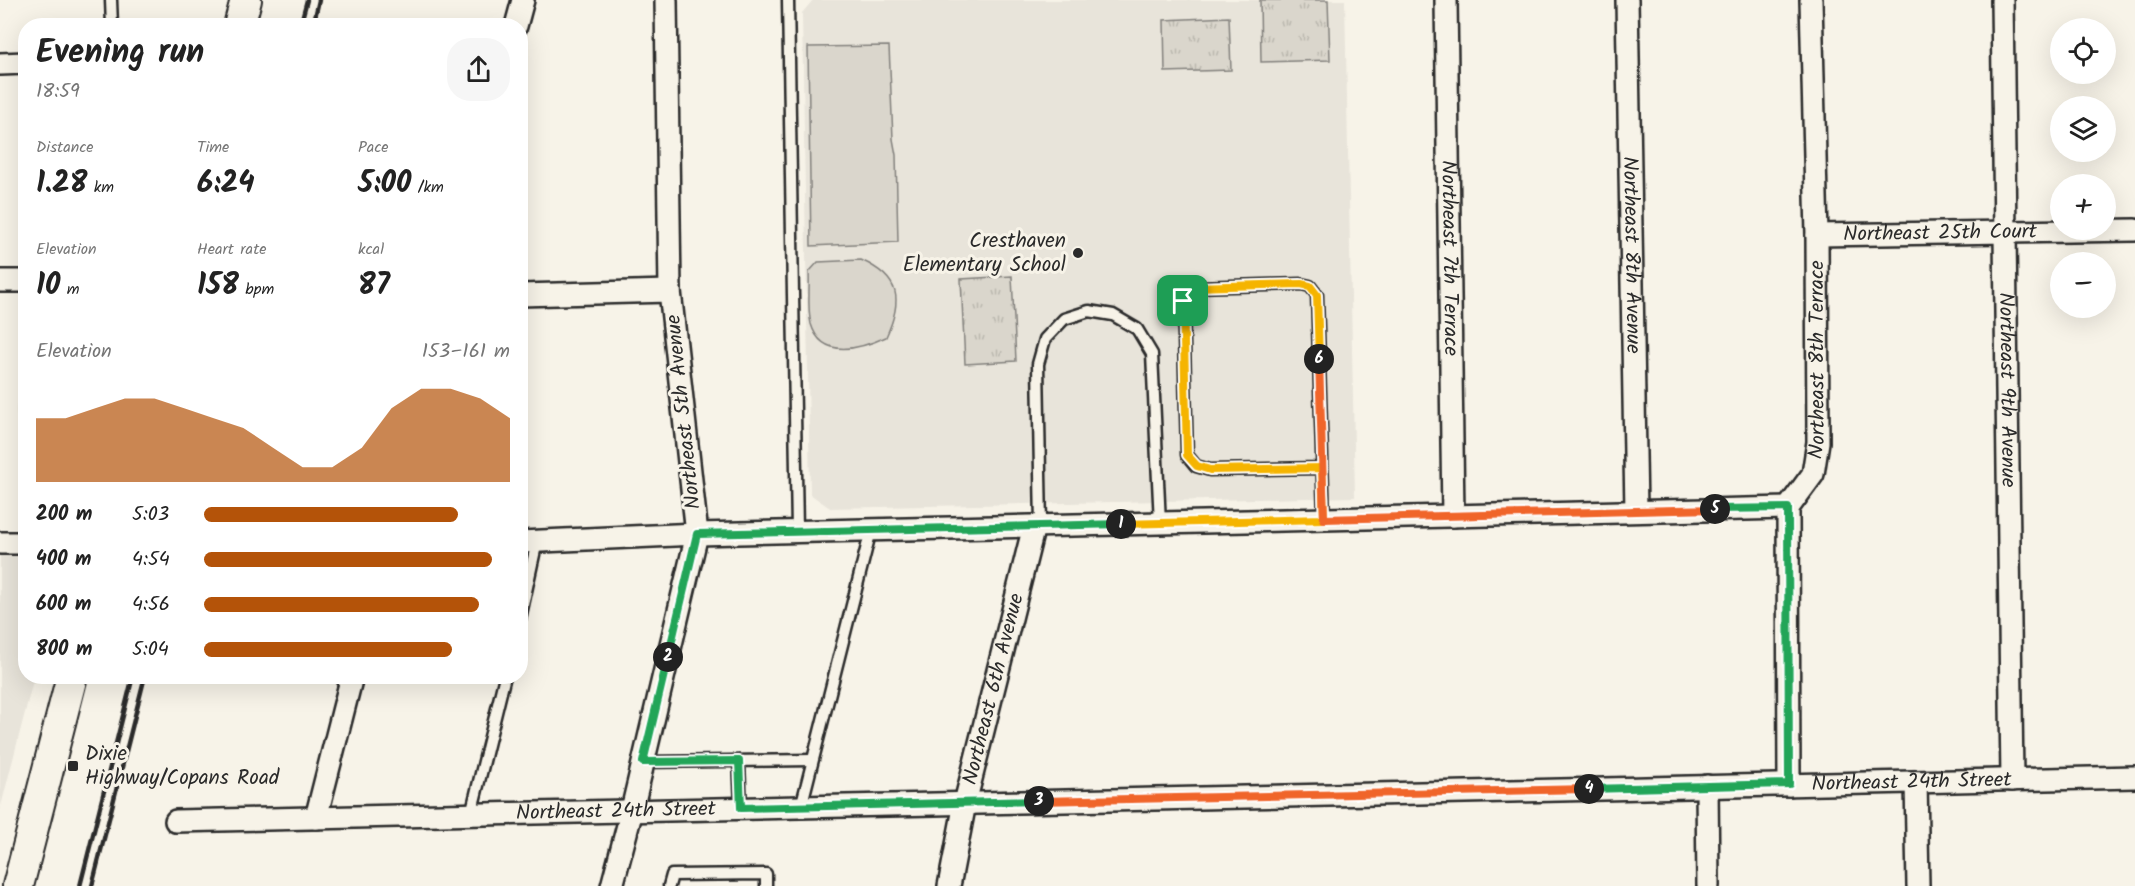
<!DOCTYPE html>
<html lang="en">
<head>
<meta charset="utf-8">
<style>
	:root { --surface:#fff; --page:#f6f6f6; --text:#222; --muted:#767676; --accent:#b45309 }
	body { margin:0; font-family:Kalam,sans-serif; background:var(--page); color:var(--text); height:100vh; display:flex; flex-direction:column; font-size:22px; white-space:nowrap }
	* { box-sizing:border-box; margin:0 }
	p { font-size:20px; color:var(--muted) }
	.icon { flex:none; width:33px; height:33px; fill:none; stroke:currentColor; stroke-width:2; stroke-linecap:round; stroke-linejoin:round }
	.map { position:relative; flex:1; overflow:hidden }
	.panel { position:absolute; left:18px; top:18px; width:510px; height:666px; display:flex; flex-direction:column; background:var(--surface); border-radius:24px; box-shadow:0 6px 24px #0002 }
	.panel>* { flex:none }
	.tools { position:absolute; left:2050px; top:18px; display:grid; gap:12px }
	.tools a { display:grid; place-items:center; width:66px; height:66px; border-radius:50%; background:var(--surface); box-shadow:0 6px 24px #0002; font-size:30px }
	.pin { position:absolute; display:grid; place-items:center; width:51px; height:51px; color:#fff; margin:-26px; border-radius:12px; box-shadow:0 3px 9px #0006 }
	.km { position:absolute; width:30px; height:30px; margin:-15px; border-radius:50%; background:#222; color:#fff; font-size:16px; line-height:30px; text-align:center }
	.round { display:grid; place-items:center; flex:none; width:63px; height:63px; border-radius:24px; background:var(--page) }
	.summary { display:flex; align-items:center; justify-content:space-between; height:102px; padding:0 18px }
	h1 { font-size:33px; font-weight:800; line-height:45px }
	.figures { display:grid; grid-template-columns:repeat(3,1fr); gap:9px; height:102px; padding:6px 18px }
	.figures div { display:grid; align-content:center }
	.figures b { font-size:30px; font-weight:800 }
	.figures small { font-size:16px; font-weight:400 }
	.figures p { font-size:16px }
	.chart { height:168px; padding:12px 18px }
	.chart p { display:flex; justify-content:space-between }
	.chart svg { width:100%; height:108px; margin-top:6px; fill:var(--accent); opacity:.7 }
	ul { padding:0 18px; list-style:none; font-size:20px }
	li { display:grid; grid-template-columns:96px 72px 1fr; align-items:center; height:45px }
	li i { height:15px; border-radius:8px; background:var(--accent) }
	.map>svg:first-child { display:block }
	.built { fill:#e8e4da }
	.grass { fill:url(#grass-tufts); stroke:#82807c; stroke-width:1.5 }
	.garden { fill:#dad6cc; stroke:#82807c; stroke-width:1.5 }
	.lines { fill:none; stroke-linecap:round; stroke-linejoin:round }
	.lane-casing { stroke:#2b2b2b; stroke-width:15 }
	.street-casing { stroke:#2b2b2b; stroke-width:26 }
	.secondary-casing { stroke:#2b2b2b; stroke-width:34 }
	.lane { stroke:#f7f3e8; stroke-width:10 }
	.street { stroke:#f7f3e8; stroke-width:21 }
	.secondary { stroke:#f7f3e8; stroke-width:30 }
	.rail { stroke:#2b2b2b; stroke-width:4.5 }
	.split-1-casing { stroke:#fff; stroke-width:12 }
	.split-2-casing { stroke:#fff; stroke-width:12 }
	.split-3-casing { stroke:#fff; stroke-width:12 }
	.split-4-casing { stroke:#fff; stroke-width:12 }
	.split-5-casing { stroke:#fff; stroke-width:12 }
	.split-6-casing { stroke:#fff; stroke-width:12 }
	.split-7-casing { stroke:#fff; stroke-width:12 }
	.split-1 { stroke:#f5b400; stroke-width:8 }
	.split-2 { stroke:#22a559; stroke-width:8 }
	.split-3 { stroke:#22a559; stroke-width:8 }
	.split-4 { stroke:#f0652b; stroke-width:8 }
	.split-5 { stroke:#22a559; stroke-width:8 }
	.split-6 { stroke:#f0652b; stroke-width:8 }
	.split-7 { stroke:#f5b400; stroke-width:8 }
	.poi-dot { fill:#2b2b2b; stroke:#f7f3e8; stroke-width:2 }
	.labels { text-anchor:middle; dominant-baseline:central; stroke-width:6; stroke-linejoin:round; paint-order:stroke }
	.street-label { font-size:21px; fill:#2b2b2b; stroke:#f7f3e8 }
	.poi-label { font-size:21px; fill:#2b2b2b; stroke:#f7f3e8; text-anchor:end }
</style>
</head>
<body>
<div class="map">
<svg width="2135" height="886" viewBox="0 0 2135 886">
	<defs>
		<pattern id="grass-tufts" width="24" height="20" patternUnits="userSpaceOnUse" patternTransform="scale(1.5)"><rect width="24" height="20" fill="#dad6cc"/><path d="M3 7l-1-3M5 7V3M7 7l1-3M15 17l-1-3M17 17v-4M19 17l1-3" fill="none" stroke="#bbb8af"/></pattern>
	</defs>
	<rect width="100%" height="100%" fill="#f7f3e8"/>
	<filter id="ink" filterUnits="userSpaceOnUse"><feTurbulence type="fractalNoise" baseFrequency=".0167" numOctaves="2"/><feDisplacementMap in="SourceGraphic" scale="12" xChannelSelector="R" yChannelSelector="G"/><feConvolveMatrix kernelMatrix="1 2 1 2 8 2 1 2 1" color-interpolation-filters="sRGB"/></filter>
	<g filter="url(#ink)">
		<g class="built">
			<polygon points="813,0 1345,0 1355,497 830,508 810,494 802,13"/>
			<polygon points="25,374 26,676 34,677 0,810 0,556 22,555 21,446 16,410"/>
		</g>
		<g class="grass">
			<polygon points="1260,0 1328,0 1330,60 1261,62"/>
			<polygon points="1229,17 1231,70 1165,72 1164,20"/>
			<polygon points="1012,276 1016,361 965,364 961,279"/>
		</g>
		<g class="garden">
			<polygon points="889,46 893,139 896,155 898,242 811,246 808,47"/>
			<path d="M861,260c40,18 42,40 25,77 -24,11 -64,24 -75,-13 -4,-16 -1,-35 -2,-52l9,-10z"/>
		</g>
		<g class="lines">
			<defs>
				<g id="lane">
					<polyline points="111,0 112,26"/>
					<polyline points="788,0 797,531"/>
					<polyline points="1322,468 1210,470 1196,466 1187,455 1183,301 1186,292 1195,287 1301,284 1310,286 1317,295 1324,519"/>
					<polyline points="1041,526 1038,364 1045,339 1064,319 1089,311 1113,315 1137,329 1152,354 1160,523"/>
					<polyline points="520,619 537,541"/>
					<polyline points="739,761 741,808"/>
					<polyline points="643,762 812,760"/>
					<polyline points="801,807 871,530"/>
					<polyline points="471,814 505,676"/>
					<polyline points="669,886 672,875 766,874 766,886"/>
				</g>
				<g id="street">
					<path id="s1" d="M1446,0l7,516"/>
					<path id="s2" d="M1627,0l9,511"/>
					<path id="s3" d="M2002,0l10,780"/>
					<polyline points="516,26 523,0"/>
					<polyline points="0,64 26,63"/>
					<path id="s4" d="M1817,235l318,-5"/>
					<polyline points="0,281 26,281"/>
					<polyline points="520,295 670,291"/>
					<polyline points="520,542 697,534 1788,508"/>
					<polyline points="0,543 26,543"/>
					<polyline points="1916,782 1918,886"/>
					<path id="s5" d="M1789,785l-1,-277 25,-34 5,-32 -1,-207 -6,-235"/>
					<polyline points="1707,786 1708,886"/>
					<polyline points="316,818 352,676"/>
					<path id="s6" d="M176,821l1959,-44"/>
					<polyline points="612,886 632,810 697,534 670,291 666,0"/>
					<path id="s7" d="M949,886l16,-83 69,-277"/>
				</g>
				<g id="secondary">
					<polyline points="239,26 246,0"/>
					<polyline points="18,886 72,676"/>
				</g>
			</defs>
			<use href="#lane" class="lane-casing"/>
			<use href="#street" class="street-casing"/>
			<use href="#secondary" class="secondary-casing"/>
			<use href="#lane" class="lane"/>
			<use href="#street" class="street"/>
			<use href="#secondary" class="secondary"/>
			<g class="rail">
				<polyline points="300,26 307,0"/>
				<polyline points="313,26 319,0"/>
				<polyline points="80,886 133,676"/>
				<polyline points="92,886 145,676"/>
			</g>
		</g>
	</g>
	<g class="lines" filter="url(#ink)">
		<defs>
			<polyline id="split-1" points="1121,524 1324,519 1322,468 1210,470 1197,466 1187,455 1183,301"/>
			<polyline id="split-2" points="668,657 697,534 1121,524"/>
			<polyline id="split-3" points="668,657 643,762 739,761 741,808 1039,801"/>
			<polyline id="split-4" points="1039,801 1589,789"/>
			<polyline id="split-5" points="1589,789 1789,784 1788,508 1715,509"/>
			<polyline id="split-6" points="1319,359 1324,519 1715,509"/>
			<polyline id="split-7" points="1183,301 1186,292 1195,287 1301,284 1310,286 1317,295 1319,359"/>
		</defs>
		<use href="#split-1" class="split-1-casing"/>
		<use href="#split-2" class="split-2-casing"/>
		<use href="#split-3" class="split-3-casing"/>
		<use href="#split-4" class="split-4-casing"/>
		<use href="#split-5" class="split-5-casing"/>
		<use href="#split-6" class="split-6-casing"/>
		<use href="#split-7" class="split-7-casing"/>
		<use href="#split-1" class="split-1"/>
		<use href="#split-2" class="split-2"/>
		<use href="#split-3" class="split-3"/>
		<use href="#split-4" class="split-4"/>
		<use href="#split-5" class="split-5"/>
		<use href="#split-6" class="split-6"/>
		<use href="#split-7" class="split-7"/>
	</g>
	<g class="poi-dot">
		<circle cx="1078" cy="253" r="6"/>
		<rect x="67" y="760" width="12" height="12" rx="3"/>
	</g>
	<g class="labels">
		<g class="street-label">
			<text stroke="none"><textPath href="#s4" startOffset="123">Northeast 25th Court</textPath></text>
			<text stroke="none"><textPath href="#s2" startOffset="255">Northeast 8th Avenue</textPath></text>
			<text stroke="none"><textPath href="#s1" startOffset="258">Northeast 7th Terrace</textPath></text>
			<text stroke="none"><textPath href="#s5" startOffset="434">Northeast 8th Terrace</textPath></text>
			<text stroke="none"><textPath href="#s3" startOffset="390">Northeast 9th Avenue</textPath></text>
			<text transform="translate(684 412) rotate(-96)">Northeast 5th Avenue</text>
			<text stroke="none"><textPath href="#s7" startOffset="202">Northeast 6th Avenue</textPath></text>
			<text stroke="none"><textPath href="#s6" startOffset="1736">Northeast 24th Street</textPath></text>
			<text stroke="none"><textPath href="#s6" startOffset="440">Northeast 24th Street</textPath></text>
		</g>
		<g class="poi-label">
			<text x="1066" y="241">Cresthaven<tspan x="1066" dy="24">Elementary School</tspan></text>
			<text x="85" y="754" text-anchor="start">Dixie<tspan x="85" dy="24">Highway/Copans Road</tspan></text>
		</g>
	</g>
</svg>
<div class="tools">
<a><svg class="icon" aria-label="locate" viewBox="0 0 24 24"><circle cx="12" cy="12" r="6"/><path d="M12 2v4M12 18v4M2 12h4M18 12h4"/></svg></a>
<a><svg class="icon" aria-label="layers" viewBox="0 0 24 24"><path d="M12 4l9 5-9 5-9-5zM3 14l9 5 9-5"/></svg></a>
<a>+</a>
<a>−</a>
</div>
<div class="pin" style="left:1183px;top:301px;background:#1e9e55"><svg class="icon" aria-label="arrive" viewBox="0 0 24 24"><path d="M6 21V4h12l-3 4 3 4H6"/></svg></div>
<b class="km" style="left:1121px;top:524px">1</b>
<b class="km" style="left:668px;top:657px">2</b>
<b class="km" style="left:1039px;top:801px">3</b>
<b class="km" style="left:1589px;top:789px">4</b>
<b class="km" style="left:1715px;top:509px">5</b>
<b class="km" style="left:1319px;top:359px">6</b>
<section class="panel">
<div class="summary"><div><h1>Evening run</h1><p>18:59</p></div><a class="round"><svg class="icon" aria-label="share" viewBox="0 0 24 24"><path d="M12 15V3M7 8l5-5 5 5M5 13v7h14v-7"/></svg></a></div>
<div class="figures">
<div><p>Distance</p><b>1.28<small> km</small></b></div>
<div><p>Time</p><b>6:24</b></div>
<div><p>Pace</p><b>5:00<small> /km</small></b></div>
</div>
<div class="figures">
<div><p>Elevation</p><b>10<small> m</small></b></div>
<div><p>Heart rate</p><b>158<small> bpm</small></b></div>
<div><p>kcal</p><b>87</b></div>
</div>
<div class="chart"><p><span>Elevation</span>153–161 m</p>
<svg viewBox="0 0 160 44" preserveAspectRatio="none"><path d="M0 44V18L10 18L20 14L30 10L40 10L50 14L60 18L70 22L80 30L90 38L100 38L110 30L120 14L130 6L140 6L150 10L160 18V44z"/></svg>
</div>
<ul>
<li><b>200 m</b>5:03<i style="width:83%"></i></li>
<li><b>400 m</b>4:54<i style="width:94%"></i></li>
<li><b>600 m</b>4:56<i style="width:90%"></i></li>
<li><b>800 m</b>5:04<i style="width:81%"></i></li>
</ul>
</section>
</div>
</body>
</html>
